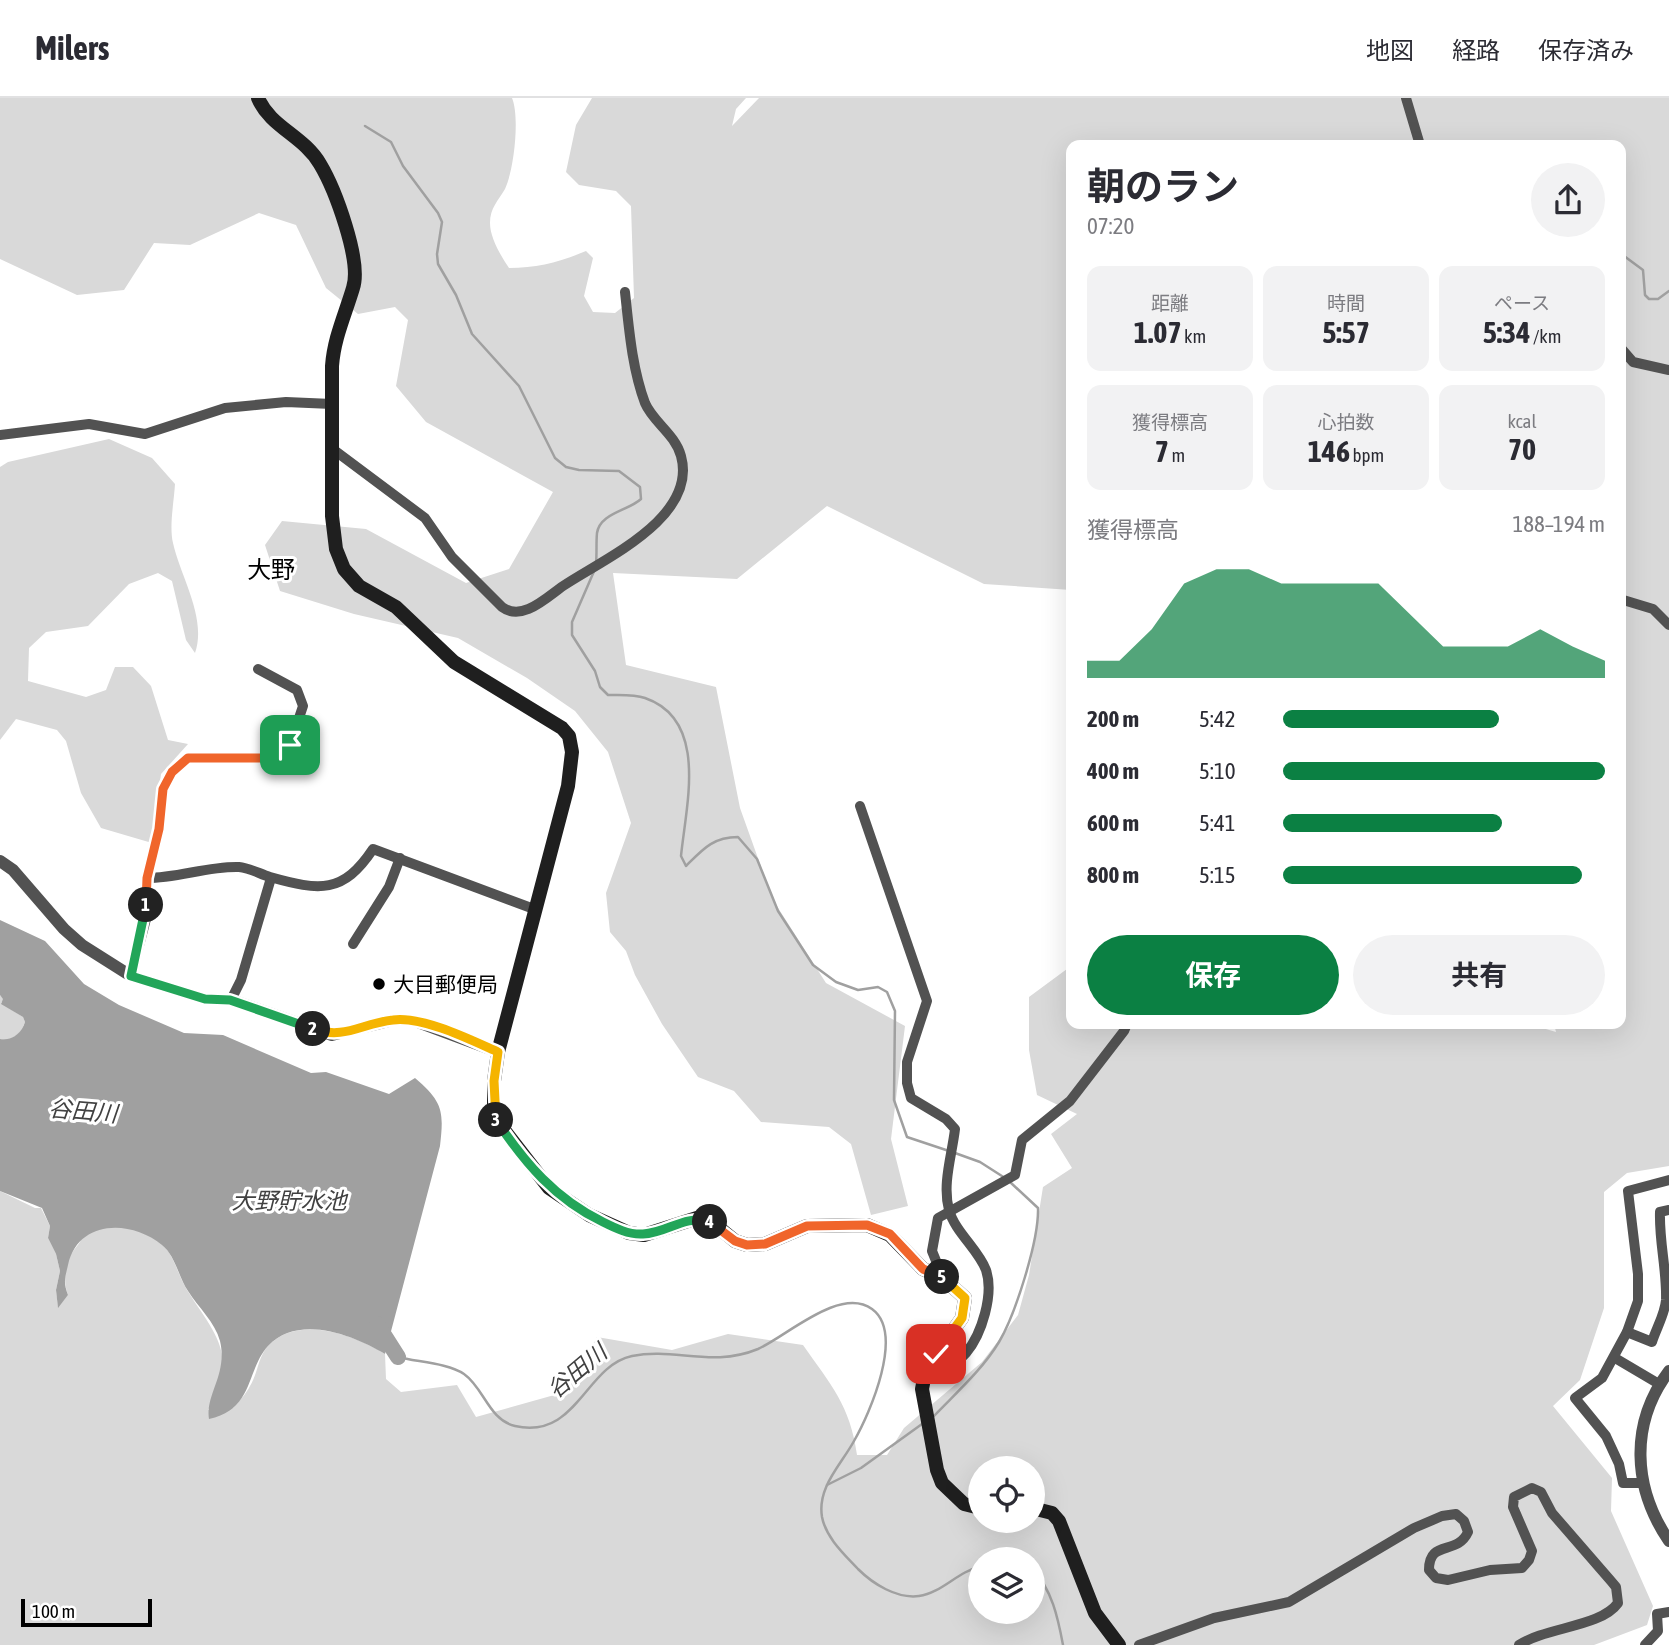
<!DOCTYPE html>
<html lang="ja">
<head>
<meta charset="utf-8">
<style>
	:root { --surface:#fff; --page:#f2f2f3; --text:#2b2b33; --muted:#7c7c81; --line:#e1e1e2; --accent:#0b8043 }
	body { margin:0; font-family:"Asap Condensed","Noto Sans JP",sans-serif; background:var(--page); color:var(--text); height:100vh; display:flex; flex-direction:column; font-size:26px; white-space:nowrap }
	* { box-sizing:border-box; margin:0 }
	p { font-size:23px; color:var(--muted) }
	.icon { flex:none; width:38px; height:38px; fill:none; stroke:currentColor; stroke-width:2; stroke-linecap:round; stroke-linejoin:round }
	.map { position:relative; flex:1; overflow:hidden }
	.panel { position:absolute; left:1066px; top:42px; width:560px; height:889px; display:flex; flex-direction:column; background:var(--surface); border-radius:14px; box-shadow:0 7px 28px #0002 }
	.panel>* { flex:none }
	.tools { position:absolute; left:968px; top:1358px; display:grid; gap:14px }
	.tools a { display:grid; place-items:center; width:77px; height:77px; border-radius:50%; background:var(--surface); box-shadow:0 7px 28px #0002; font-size:35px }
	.scale { position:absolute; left:21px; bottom:18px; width:131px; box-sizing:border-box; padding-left:7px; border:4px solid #000; border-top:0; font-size:19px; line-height:24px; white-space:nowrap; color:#000; -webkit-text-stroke:5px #fff; paint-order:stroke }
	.pin { position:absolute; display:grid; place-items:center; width:60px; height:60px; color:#fff; margin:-30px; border-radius:14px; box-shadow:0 4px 10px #0006 }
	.km { position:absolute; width:35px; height:35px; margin:-18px; border-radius:50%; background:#222; color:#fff; font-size:19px; line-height:35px; text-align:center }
	.round { display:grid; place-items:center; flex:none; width:74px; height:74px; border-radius:37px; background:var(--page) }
	.head { display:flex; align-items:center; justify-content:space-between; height:119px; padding:0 21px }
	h1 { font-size:38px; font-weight:700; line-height:52px }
	.metrics { display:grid; grid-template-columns:repeat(3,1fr); gap:10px; height:119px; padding:7px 21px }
	.metrics div { display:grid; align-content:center; border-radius:14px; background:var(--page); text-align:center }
	.metrics b { font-size:30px; font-weight:700 }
	.metrics small { font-size:19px; font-weight:400 }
	.metrics p { font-size:19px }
	.chart { height:196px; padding:14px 21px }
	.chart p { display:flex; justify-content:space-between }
	.chart svg { width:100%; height:126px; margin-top:7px; fill:var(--accent); opacity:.7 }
	.action { display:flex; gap:14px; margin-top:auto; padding:14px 21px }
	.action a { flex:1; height:80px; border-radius:42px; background:var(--accent); color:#fff; font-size:28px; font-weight:700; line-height:80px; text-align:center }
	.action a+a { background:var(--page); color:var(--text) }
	ul { padding:0 21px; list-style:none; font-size:23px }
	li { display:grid; grid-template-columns:112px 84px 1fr; align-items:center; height:52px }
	li i { height:18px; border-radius:9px; background:var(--accent) }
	header { display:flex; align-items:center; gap:42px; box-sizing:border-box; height:98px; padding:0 35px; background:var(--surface); border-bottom:2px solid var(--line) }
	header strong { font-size:33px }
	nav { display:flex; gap:38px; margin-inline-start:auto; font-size:24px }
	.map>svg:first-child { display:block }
	.green { fill:#d9d9d9; fill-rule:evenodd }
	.water { fill:#a0a0a0 }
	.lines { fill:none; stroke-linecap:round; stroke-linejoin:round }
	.stream { stroke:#a0a0a0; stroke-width:2.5 }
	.river { stroke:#a0a0a0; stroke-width:16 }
	.minor { stroke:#525252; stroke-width:10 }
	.tertiary { stroke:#525252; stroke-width:12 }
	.secondary { stroke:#1f1f1f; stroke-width:14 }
	.split-1-casing { stroke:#fff; stroke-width:14 }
	.split-2-casing { stroke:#fff; stroke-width:14 }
	.split-3-casing { stroke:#fff; stroke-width:14 }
	.split-4-casing { stroke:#fff; stroke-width:14 }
	.split-5-casing { stroke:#fff; stroke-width:14 }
	.split-6-casing { stroke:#fff; stroke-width:14 }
	.split-1 { stroke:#f0652b; stroke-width:9 }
	.split-2 { stroke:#22a559; stroke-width:9 }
	.split-3 { stroke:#f5b400; stroke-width:9 }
	.split-4 { stroke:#22a559; stroke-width:9 }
	.split-5 { stroke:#f0652b; stroke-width:9 }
	.split-6 { stroke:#f5b400; stroke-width:9 }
	.poi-dot { fill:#000; stroke:#fff; stroke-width:2.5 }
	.labels { text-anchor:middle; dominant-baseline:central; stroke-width:6; stroke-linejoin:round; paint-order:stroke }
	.poi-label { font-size:21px; fill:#000; stroke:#fff; text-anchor:start }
	.water-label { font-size:23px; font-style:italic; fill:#414141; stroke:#fff }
	.quarter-label { font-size:24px; fill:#000; stroke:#fff }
</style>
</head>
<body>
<header>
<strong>Milers</strong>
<nav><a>地図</a><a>経路</a><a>保存済み</a></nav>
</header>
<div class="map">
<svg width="1669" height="1547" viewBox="0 0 1669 1547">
	<rect width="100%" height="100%" fill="#fff"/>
	<g class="green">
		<path d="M0,0h512c8,19 2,72 -7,91 -7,12 -15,19 -15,34 0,15 11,33 19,45 28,0 51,-6 77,-17l7,7 -9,38 9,16 22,1 19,-15 -3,-92 -15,-15 -37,-6 -13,-13 10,-47 16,-27h154l-10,11 -4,17 27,-28h910v1068l-42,7 -23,19v116l-24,72 -27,26 59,72 -1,33 42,95 -6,19 -53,20h-1594v-454l35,17h6l9,18 -2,12 8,16 4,17 -4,19 2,17 10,-12c-6,-16 -3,-35 9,-49 3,-3 5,-9 9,-12 20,-15 64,-5 79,13 10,12 14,30 22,43 29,46 52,64 21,120l25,-2c6,-7 13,-14 17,-22 8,-13 8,-29 18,-40 29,-32 88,-11 117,8l1,25 15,13 56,-7 19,32 89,-25 32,-55 75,13 56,-16 75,11c28,40 47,60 54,110h30l17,-27 78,-66 36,-47 11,-40 14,-88 29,-19 -21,-34 26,-20 -40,-19 -8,-45v-53l42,-31v58h458l27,8 -2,-8h66v-879h-549v445l-87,-6 -157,-78 -90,73 -124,-6 13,92 90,22 24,121 33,92 53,83 79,43 -14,113 17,67 -37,9 -20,-71 -22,-17 -68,-5 -27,-31 -36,-14 -36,-53 -27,-49 -9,-24 -16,-19 -4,-39 25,-70 -23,-71 -33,-41 -48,-33 -69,-40 -104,-24 -74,-23 -15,-46 17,-24 84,8 100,54 43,-14 44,-77 -127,-70 -30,-36 12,-66 -13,-13 -37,7 -32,-26 -30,-63 -37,-12 -69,32 -36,-2 -30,47 -47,5 -77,-36zM980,1370h52v53h-52zM980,1461h52v53h-52z"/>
		<path d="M109,341l43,19 23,26c-1,18 -6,42 -2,59 8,35 34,75 22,110l-9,-13 -14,-59 -14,-8 -29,11 -41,42 -42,6 -17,16 -1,33 58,16 20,-7 9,-23h18l18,19 17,54 20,4 -27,30 -9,69 -51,-15 -20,-35 -15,-52 -9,-11 -41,-11 -16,21v-273l8,-5z"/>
		<path d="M0,897l4,4 -3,4 22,14 2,5c-4,12 -12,19 -25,17z"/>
	</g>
	<path class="water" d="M0,822l45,21 39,43 35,21 65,28 39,2 88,38 15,-1 63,22 26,-16c28,24 29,33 25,68l-55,208c-30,-18 -86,-41 -117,-8 -22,24 -14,64 -59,73 -4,-24 19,-45 11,-78 -5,-19 -22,-34 -32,-50 -9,-13 -13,-36 -26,-46 -32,-26 -84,-25 -94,20 -3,13 -5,17 0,30l-10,13 -2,-18 4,-19 -4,-17 -8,-16 2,-12 -8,-18 -42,-17v-152c12,2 22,-6 25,-17l-2,-5 -22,-13 2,-5 -3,-4z"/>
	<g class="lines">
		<g class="stream">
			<path d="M365,28l26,16 12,24 35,47 4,9 -5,32 1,10 18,31 16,39 47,52 36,72 11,9 13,3 40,1 21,16 1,12c-13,12 -41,14 -44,34 -1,10 0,20 -1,30"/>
			<polyline points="1620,155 1643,172 1645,197 1649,201 1658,201 1669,193"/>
			<path d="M595,471l-23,53v13l23,36 5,16 8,8c12,0 26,-1 37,3 64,22 41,107 36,158l5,10c17,-17 27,-29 52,-29l19,22 21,52 35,54 23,17 22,8 20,-3 9,5 8,19 -1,89 13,37 42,14"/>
			<polyline points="955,1055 980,1064 1005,1080"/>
			<path d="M398,1259c19,5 50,6 66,17 20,14 25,46 51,52 62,14 70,-60 117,-70 42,-9 80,12 126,-7 29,-13 82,-63 114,-40 33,24 -2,104 -18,132 -13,24 -37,46 -32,76 4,21 23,38 36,52 15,15 39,30 61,27 23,-3 39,-25 61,-29"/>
			<path d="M934,1318c22,-23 48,-46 65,-74 16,-27 40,-101 39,-134l-28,-26"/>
			<polyline points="827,1387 861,1370 922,1326"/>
			<path d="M1032,1471c20,20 26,49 31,76"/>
		</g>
		<polyline class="river" points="377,1226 398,1259"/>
		<g class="minor">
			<polyline points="1406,0 1420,47"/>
			<polyline points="1620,249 1633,264 1669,272"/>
			<polyline points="0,337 89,326 145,336 225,310 286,304 332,306"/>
			<path d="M334,352l91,68 27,39 50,50c20,15 44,-9 61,-21 40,-27 135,-68 118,-130 -6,-22 -28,-34 -36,-53 -13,-35 -16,-74 -20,-111"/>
			<polyline points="1620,501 1653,511 1669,527"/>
			<path d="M860,708l67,195 -20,61v21l4,15 35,21 9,10c-3,26 -13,55 -6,81 6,22 29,39 37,60 8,24 -4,64 -20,83 -10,12 -25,14 -40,15"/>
			<path d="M147,780c31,0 61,-12 92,-11 11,1 21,7 31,10 50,14 73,17 103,-28l161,60"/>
			<polyline points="353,846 389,789 400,760"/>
			<polyline points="131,878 146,821 147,780 159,731 163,691 172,673 188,661 268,660 290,647 303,608 297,592 258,571"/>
			<polyline points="231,902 241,882 271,780"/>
			<polyline points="943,1180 932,1153 938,1120 1015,1077 1022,1042 1070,1003 1124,933 1127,926"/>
			<path d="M1627,1234l25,10c4,-13 13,-28 14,-42 1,-30 -7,-58 -6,-88l9,-2"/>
			<polyline points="1615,1260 1659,1286"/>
			<polyline points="1642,1385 1623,1385 1619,1366 1606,1338 1575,1300 1602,1280 1627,1234 1638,1203 1638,1176 1628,1093 1669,1082"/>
			<path d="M1139,1547l75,-27 75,-16 125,-74 28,-12 14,-2 8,7 4,11c-11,24 -39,7 -39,38l7,8 12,2 42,-10 32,-2 7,-8 3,-9 -19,-44 1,-10 18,-9 9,4 11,21 59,68 5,6 2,16c-17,24 -72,24 -99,42"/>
			<polyline points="1645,1547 1658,1533 1657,1516 1669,1514"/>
		</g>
		<g class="tertiary">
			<polyline points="0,763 13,772 64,831 82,847 131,878 205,901 231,902 332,937 393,922 412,922 498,954"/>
			<path d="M1669,1273c-40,53 -36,117 0,170"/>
		</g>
		<g class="secondary">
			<path d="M258,0c12,29 46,38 62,66 15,25 42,97 33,124 -8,27 -19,50 -21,78v150l4,33 8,20 15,17 37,21 58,55 108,66 7,8 3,16 -4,34 -70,266 -4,29v36l55,71 40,27 40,18 15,2 53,-17 16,5 22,18 12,4 18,-1 42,-18 60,-1 23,10 33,34 20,9 22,20 -3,20 -36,50 -4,21 15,81 5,13 22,21 16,4"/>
			<polyline points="1032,1410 1052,1415 1059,1423 1095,1515 1119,1547"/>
		</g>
	</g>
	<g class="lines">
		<defs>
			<polyline id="split-1" points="146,807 147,780 159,731 163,691 172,674 188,660 268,660 290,647"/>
			<polyline id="split-2" points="146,807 131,878 205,901 230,902 313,931"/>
			<path id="split-3" d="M313,931c32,11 49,-6 80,-9 30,-4 78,20 105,32l-4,29 2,39"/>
			<path id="split-4" d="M496,1022c29,43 59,79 107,102 12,6 26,13 40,12 25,-1 41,-20 67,-12"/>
			<polyline id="split-5" points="710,1124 735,1143 747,1147 765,1146 807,1128 867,1127 890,1136 923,1171 942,1179"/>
			<polyline id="split-6" points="936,1256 962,1220 965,1200 942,1179"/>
		</defs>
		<use href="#split-1" class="split-1-casing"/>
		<use href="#split-2" class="split-2-casing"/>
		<use href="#split-3" class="split-3-casing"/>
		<use href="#split-4" class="split-4-casing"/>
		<use href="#split-5" class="split-5-casing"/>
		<use href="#split-6" class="split-6-casing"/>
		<use href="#split-1" class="split-1"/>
		<use href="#split-2" class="split-2"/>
		<use href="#split-3" class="split-3"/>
		<use href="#split-4" class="split-4"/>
		<use href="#split-5" class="split-5"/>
		<use href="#split-6" class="split-6"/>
	</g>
	<circle class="poi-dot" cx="379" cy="886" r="7"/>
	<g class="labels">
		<g class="poi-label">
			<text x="393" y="886">大目郵便局</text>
		</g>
		<g class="water-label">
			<text transform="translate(83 1013) rotate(5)">谷田川</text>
			<text x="289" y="1103">大野貯水池</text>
			<text transform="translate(577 1273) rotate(-40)">谷田川</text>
		</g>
		<g class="quarter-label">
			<text x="271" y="471">大野</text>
		</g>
	</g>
</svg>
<div class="tools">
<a><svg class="icon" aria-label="locate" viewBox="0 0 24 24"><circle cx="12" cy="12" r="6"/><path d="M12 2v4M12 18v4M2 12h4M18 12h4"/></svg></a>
<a><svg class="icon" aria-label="layers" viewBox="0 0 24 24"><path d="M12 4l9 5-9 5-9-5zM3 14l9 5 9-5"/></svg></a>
</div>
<div class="scale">100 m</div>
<div class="pin" style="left:290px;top:647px;background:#1e9e55"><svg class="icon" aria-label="arrive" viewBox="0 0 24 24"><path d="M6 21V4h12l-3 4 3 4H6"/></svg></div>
<div class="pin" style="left:936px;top:1256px;background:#d93025"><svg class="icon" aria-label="check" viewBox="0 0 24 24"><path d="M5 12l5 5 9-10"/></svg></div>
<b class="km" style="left:146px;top:807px">1</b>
<b class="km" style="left:313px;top:931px">2</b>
<b class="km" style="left:496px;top:1022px">3</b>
<b class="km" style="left:710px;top:1124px">4</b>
<b class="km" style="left:942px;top:1179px">5</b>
<section class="panel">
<div class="head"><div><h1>朝のラン</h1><p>07:20</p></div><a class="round"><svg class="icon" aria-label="share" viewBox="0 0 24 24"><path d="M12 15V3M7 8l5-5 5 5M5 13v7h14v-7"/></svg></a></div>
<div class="metrics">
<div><p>距離</p><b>1.07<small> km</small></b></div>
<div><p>時間</p><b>5:57</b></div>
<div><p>ペース</p><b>5:34<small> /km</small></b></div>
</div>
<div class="metrics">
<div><p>獲得標高</p><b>7<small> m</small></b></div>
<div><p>心拍数</p><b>146<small> bpm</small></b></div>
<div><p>kcal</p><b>70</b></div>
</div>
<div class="chart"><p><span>獲得標高</span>188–194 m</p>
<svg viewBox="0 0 160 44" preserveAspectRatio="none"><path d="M0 44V38L10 38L20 27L30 11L40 6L50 6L60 11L70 11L80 11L90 11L100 22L110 33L120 33L130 33L140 27L150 33L160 38V44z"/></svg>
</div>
<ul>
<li><b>200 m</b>5:42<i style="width:67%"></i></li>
<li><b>400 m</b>5:10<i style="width:100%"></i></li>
<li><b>600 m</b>5:41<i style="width:68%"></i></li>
<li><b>800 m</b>5:15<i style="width:93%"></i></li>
</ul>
<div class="action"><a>保存</a><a>共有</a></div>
</section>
</div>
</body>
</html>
